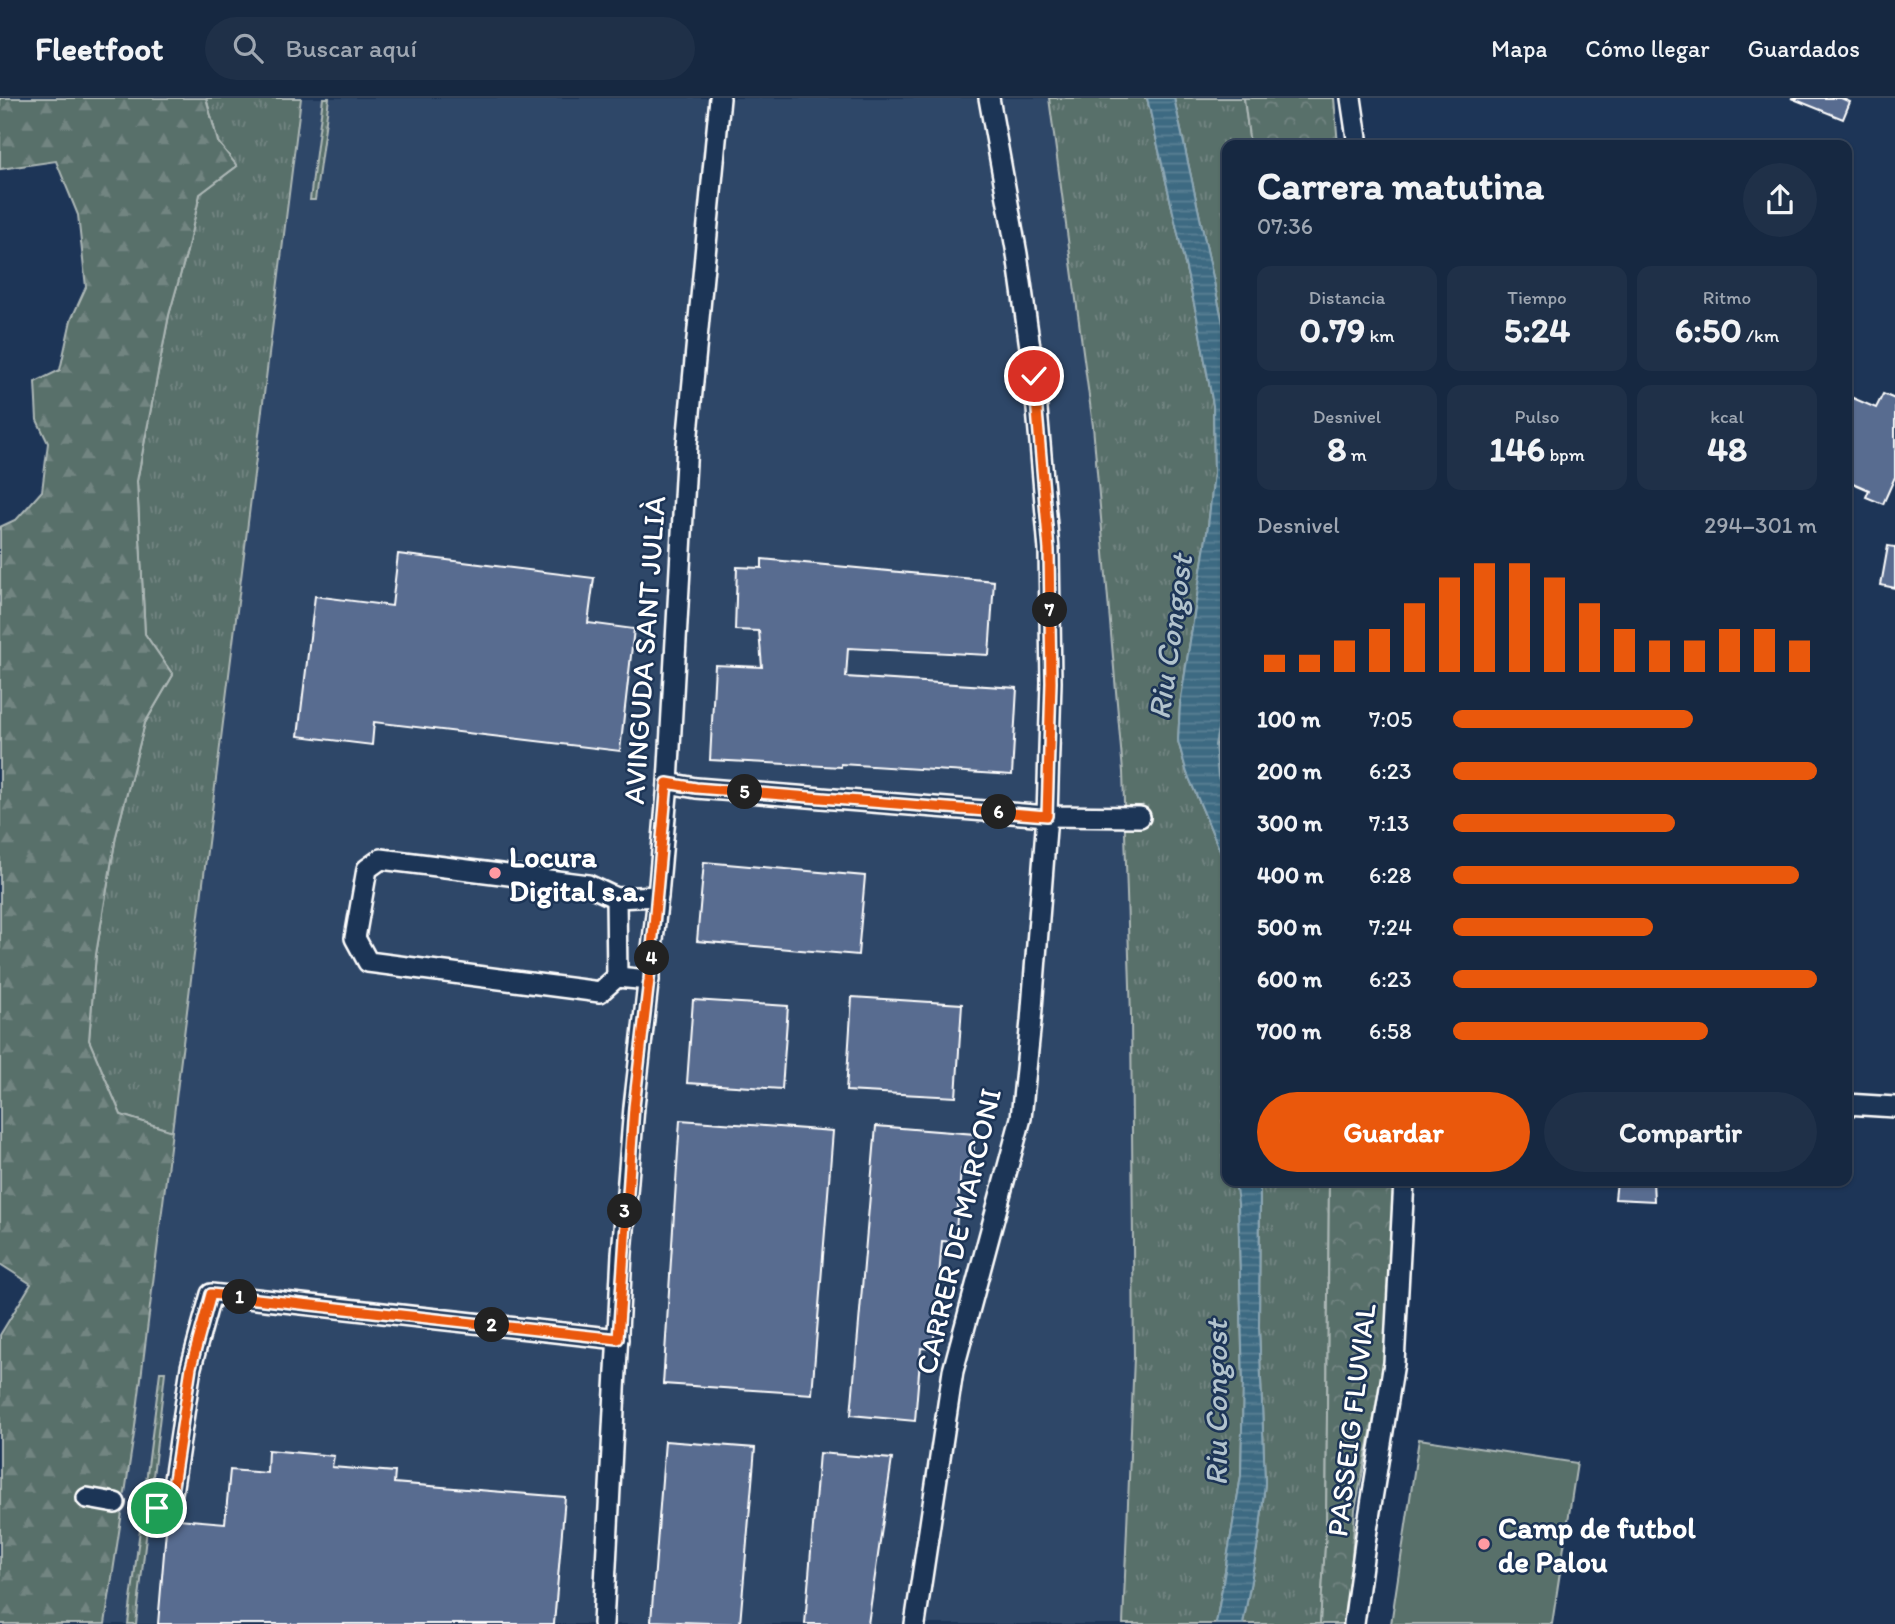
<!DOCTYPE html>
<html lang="es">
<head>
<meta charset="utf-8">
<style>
	:root { --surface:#162841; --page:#1f3048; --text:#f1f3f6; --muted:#9ea6b1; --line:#35445a; --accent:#ea580c }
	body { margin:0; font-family:Itim,sans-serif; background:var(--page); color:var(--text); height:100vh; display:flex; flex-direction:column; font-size:26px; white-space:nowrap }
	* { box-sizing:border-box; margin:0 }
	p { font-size:23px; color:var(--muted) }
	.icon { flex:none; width:38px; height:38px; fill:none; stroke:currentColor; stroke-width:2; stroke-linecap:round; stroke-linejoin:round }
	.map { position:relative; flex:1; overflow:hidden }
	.drawer { position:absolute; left:1222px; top:42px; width:630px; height:1046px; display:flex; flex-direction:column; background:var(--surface); border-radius:14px; box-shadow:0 2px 5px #0004,0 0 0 2px var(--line) }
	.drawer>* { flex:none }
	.pin { position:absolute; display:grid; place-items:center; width:60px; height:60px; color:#fff; margin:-30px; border:4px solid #fff; border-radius:50%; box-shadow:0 2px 7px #0007 }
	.km { position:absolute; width:35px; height:35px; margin:-18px; border-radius:50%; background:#222; color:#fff; font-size:19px; line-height:35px; text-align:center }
	.round { display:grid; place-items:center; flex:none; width:74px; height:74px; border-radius:37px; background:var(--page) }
	.summary { display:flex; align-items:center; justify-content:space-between; height:119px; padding:0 35px }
	h1 { font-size:38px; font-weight:800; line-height:52px }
	.metrics { display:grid; grid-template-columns:repeat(3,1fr); gap:10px; height:119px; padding:7px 35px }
	.metrics div { display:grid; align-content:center; border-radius:14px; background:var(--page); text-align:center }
	.metrics b { font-size:35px; font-weight:800 }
	.metrics small { font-size:19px; font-weight:400 }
	.metrics p { font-size:19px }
	.chart { height:196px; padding:14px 35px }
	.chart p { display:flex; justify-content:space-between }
	.chart svg { width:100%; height:126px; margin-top:7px; stroke:var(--accent); stroke-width:6 }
	.cta { display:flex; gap:14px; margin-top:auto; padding:14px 35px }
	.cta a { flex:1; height:80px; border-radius:42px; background:var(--accent); color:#fff; font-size:28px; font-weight:800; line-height:80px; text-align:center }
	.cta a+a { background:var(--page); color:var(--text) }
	ul { padding:0 35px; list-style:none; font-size:23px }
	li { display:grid; grid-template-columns:112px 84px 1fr; align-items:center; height:52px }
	li i { height:18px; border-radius:9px; background:var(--accent) }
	header { display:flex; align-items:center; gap:42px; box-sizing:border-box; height:98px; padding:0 35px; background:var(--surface); border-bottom:2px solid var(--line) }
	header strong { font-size:33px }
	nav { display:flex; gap:38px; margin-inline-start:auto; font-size:24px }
	.search { width:490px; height:63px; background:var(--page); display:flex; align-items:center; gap:18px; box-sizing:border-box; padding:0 24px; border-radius:38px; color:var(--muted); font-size:26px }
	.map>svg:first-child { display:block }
	.built { fill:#2f4668 }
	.grass { fill:url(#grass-tufts); stroke:#acb7b5; stroke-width:2 }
	.forest { fill:url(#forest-firs); stroke:#acb7b5; stroke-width:2 }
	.park { fill:url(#park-crowns); stroke:#acb7b5; stroke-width:2 }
	.garden { fill:#596f6b; stroke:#acb7b5; stroke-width:2 }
	.water { fill:url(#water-rules); stroke:#8ba6b4; stroke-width:2 }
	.building { fill:#596c90; stroke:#fff; stroke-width:2 }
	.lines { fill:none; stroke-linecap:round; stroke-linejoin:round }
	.minor-tunnel { stroke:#344968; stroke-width:19; stroke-dasharray:19 10; stroke-linecap:butt }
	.minor-casing { stroke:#fff; stroke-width:24 }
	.minor { stroke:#1d3557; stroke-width:19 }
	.route-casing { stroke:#fff; stroke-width:14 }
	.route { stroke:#ea580c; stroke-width:9 }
	.poi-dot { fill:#ff9aa2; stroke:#1d3557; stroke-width:2.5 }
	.labels { text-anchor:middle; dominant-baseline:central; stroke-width:5; stroke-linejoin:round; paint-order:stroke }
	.street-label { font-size:30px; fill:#fff; stroke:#1d3557 }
	.poi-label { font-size:30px; font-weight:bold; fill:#fff; stroke:#1d3557; text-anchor:start }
	.water-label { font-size:32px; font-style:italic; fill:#b2c3cd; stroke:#1d3557 }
</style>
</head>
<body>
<header>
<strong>Fleetfoot</strong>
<div class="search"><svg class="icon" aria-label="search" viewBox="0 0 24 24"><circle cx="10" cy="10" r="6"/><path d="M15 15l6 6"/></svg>Buscar aquí</div>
<nav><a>Mapa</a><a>Cómo llegar</a><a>Guardados</a></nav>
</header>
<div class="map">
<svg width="1895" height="1526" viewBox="0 0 1895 1526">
	<defs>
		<pattern id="grass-tufts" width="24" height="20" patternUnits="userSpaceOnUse" patternTransform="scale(1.75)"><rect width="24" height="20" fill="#596f6b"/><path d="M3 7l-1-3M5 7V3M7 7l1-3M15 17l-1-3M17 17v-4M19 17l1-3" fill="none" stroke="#728581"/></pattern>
		<pattern id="forest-firs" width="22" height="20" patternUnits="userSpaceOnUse" patternTransform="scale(1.75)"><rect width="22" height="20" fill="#596f6b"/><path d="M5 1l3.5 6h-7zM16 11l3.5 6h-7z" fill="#728581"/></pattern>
		<pattern id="park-crowns" width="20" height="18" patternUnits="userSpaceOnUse" patternTransform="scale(1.75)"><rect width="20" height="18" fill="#596f6b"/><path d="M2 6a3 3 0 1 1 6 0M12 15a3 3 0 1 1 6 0" fill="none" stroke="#728581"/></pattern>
		<pattern id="water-rules" width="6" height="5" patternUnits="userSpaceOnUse" patternTransform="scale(1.75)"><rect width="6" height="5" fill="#3e6a82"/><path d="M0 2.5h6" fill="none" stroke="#5b8095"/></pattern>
	</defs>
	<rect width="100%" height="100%" fill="#1d3557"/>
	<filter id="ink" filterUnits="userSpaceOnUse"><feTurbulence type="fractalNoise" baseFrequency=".0143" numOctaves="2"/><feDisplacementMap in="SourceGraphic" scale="14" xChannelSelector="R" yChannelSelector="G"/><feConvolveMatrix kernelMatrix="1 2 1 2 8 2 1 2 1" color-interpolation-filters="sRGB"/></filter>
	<g filter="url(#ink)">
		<polygon class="built" points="301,0 323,0 311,101 315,102 329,0 1049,0 1093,328 1123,674 1131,918 1134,1259 1123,1526 136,1526 165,1275 160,1274 128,1526 105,1526 134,1336"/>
		<g class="grass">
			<polygon points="206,0 301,0 172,1033 121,1017 89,943 96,856 116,738 145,625 173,577 145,536 137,383 169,217 187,153 200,96 237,68 218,44"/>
			<polygon points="323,0 329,0 315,102 310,102"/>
			<polygon points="1049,0 1147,0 1197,219 1213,307 1214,375 1208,428 1180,607 1178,643 1187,675 1221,755 1227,778 1227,1083 1235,1083 1238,1097 1243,1290 1241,1378 1216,1526 1123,1526 1134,1259 1131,918 1123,674 1093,328"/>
			<polygon points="1174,0 1244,0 1250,47 1227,47 1227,244"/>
			<path d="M1227,582v118c-20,-38 -8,-78 0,-118z"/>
			<polygon points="1260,1083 1329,1083 1326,1433 1320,1526 1243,1526 1259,1439 1265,1385 1259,1229"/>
			<polygon points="160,1274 165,1274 136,1526 128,1526"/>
		</g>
		<polygon class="forest" points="0,0 206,0 218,44 237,68 200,96 187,153 169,217 137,383 145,536 173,577 145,625 116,738 96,856 89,942 121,1017 172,1033 134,1336 105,1526 0,1526 0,1237 31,1186 0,1166 0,429 17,421 42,393 48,345 37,322 35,284 60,272 71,222 86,189 78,117 56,63 0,71"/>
		<g class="park">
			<polygon points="1244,0 1334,0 1338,47 1250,47"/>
			<polygon points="1329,1083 1396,1083 1384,1272 1355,1411 1348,1526 1320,1526 1326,1433"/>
		</g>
		<polygon class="garden" points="1419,1341 1577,1365 1552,1526 1391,1526"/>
		<g class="water">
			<polygon points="1147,0 1174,0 1227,244 1227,582 1215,647 1218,679 1227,700 1227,778 1221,755 1187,675 1178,643 1180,607 1208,428 1214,375 1213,307 1197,219"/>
			<polygon points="1235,1083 1260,1083 1259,1229 1265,1385 1259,1439 1243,1526 1216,1526 1241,1378 1243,1282 1238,1105"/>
		</g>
		<g class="building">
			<polygon points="1791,0 1841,0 1850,4 1843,21"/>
			<polygon points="1883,296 1895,301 1895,379 1883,406 1866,399 1869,392 1846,382 1846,297 1876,310"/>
			<polygon points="1888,448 1895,449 1895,490 1881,487"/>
			<polygon points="398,456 594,480 588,525 634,531 620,653 374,624 372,647 298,638 315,498 392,508"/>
			<polygon points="762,461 994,483 989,557 848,550 846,579 1017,590 1012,677 841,666 841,669 710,662 715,567 762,569 759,533 735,532 737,469 762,470"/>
			<polygon points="704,764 865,778 858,857 697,843"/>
			<polygon points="852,899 962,906 956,999 846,993"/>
			<polygon points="693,902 788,908 782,991 687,985"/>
			<polygon points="680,1022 833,1033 812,1296 663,1286"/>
			<polygon points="876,1028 975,1036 972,1072 961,1071 955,1144 942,1143 933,1251 921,1250 915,1323 851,1317"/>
			<polygon points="1617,1083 1653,1083 1654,1103 1615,1101"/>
			<polygon points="665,1343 755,1350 740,1526 651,1523"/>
			<polygon points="268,1352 334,1358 332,1369 395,1374 394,1385 565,1399 554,1526 158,1526 167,1420 225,1425 230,1372 267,1375"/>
			<polygon points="819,1355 892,1361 868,1526 805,1526"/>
		</g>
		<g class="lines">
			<polyline class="minor-tunnel" points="115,1405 143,1409"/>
			<defs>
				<g id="minor">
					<polyline points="1351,0 1358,47"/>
					<polyline points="668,685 696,690 1047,718 1140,719"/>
					<polyline points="616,800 617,879"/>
					<polyline points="649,882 617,879 600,894 368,864 355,840 367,771 381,761 588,787 616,800 658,798"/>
					<polyline points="1846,1006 1895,1009"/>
					<polyline points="87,1400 115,1405"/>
					<path d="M143,1409c15,1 22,0 29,-14l19,-126 20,-73 407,45"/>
					<polyline points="603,1526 622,1156 634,1009 658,798 668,685 687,346 720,0"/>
					<polyline points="915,1526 953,1273 1021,1020 1031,923 1047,718 1051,584 1049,452 1040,345 1034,278 1017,156 989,0"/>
					<polyline points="1354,1526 1366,1438 1394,1265 1404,1083"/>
				</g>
			</defs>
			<use href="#minor" class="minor-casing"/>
			<use href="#minor" class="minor"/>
		</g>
	</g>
	<g class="lines" filter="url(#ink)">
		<defs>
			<polyline id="route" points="157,1410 167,1405 172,1395 191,1269 211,1196 618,1241 634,1009 649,882 667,685 696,690 1047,718 1051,584 1049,452 1034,278"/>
		</defs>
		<use href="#route" class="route-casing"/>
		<use href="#route" class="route"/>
	</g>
	<g class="poi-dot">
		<circle cx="495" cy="775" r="7"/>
		<circle cx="1484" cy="1446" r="7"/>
	</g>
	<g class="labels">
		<g class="street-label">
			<text transform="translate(644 552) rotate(-86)">AVINGUDA SANT JULIÀ</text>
			<text transform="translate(958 1133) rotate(-77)">CARRER DE MARCONI</text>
			<text transform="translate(1351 1322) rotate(-83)">PASSEIG FLUVIAL</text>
		</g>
		<g class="poi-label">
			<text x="509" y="758">Locura<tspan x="509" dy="34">Digital s.a.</tspan></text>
			<text x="1498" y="1429">Camp de futbol<tspan x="1498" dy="34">de Palou</tspan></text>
		</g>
		<g class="water-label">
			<text transform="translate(1170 539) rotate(-82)">Riu Congost</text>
			<text transform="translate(1216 1305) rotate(-90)">Riu Congost</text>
		</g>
	</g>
</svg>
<div class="pin" style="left:157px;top:1410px;background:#1e9e55"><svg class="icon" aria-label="arrive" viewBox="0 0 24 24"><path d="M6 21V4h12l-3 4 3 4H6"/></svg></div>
<div class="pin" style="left:1034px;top:278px;background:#d93025"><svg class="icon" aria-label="check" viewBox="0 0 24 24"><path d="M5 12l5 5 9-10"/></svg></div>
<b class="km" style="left:240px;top:1199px">1</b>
<b class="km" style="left:492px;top:1227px">2</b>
<b class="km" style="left:625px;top:1113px">3</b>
<b class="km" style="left:652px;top:860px">4</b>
<b class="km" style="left:745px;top:694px">5</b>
<b class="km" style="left:999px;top:714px">6</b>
<b class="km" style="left:1050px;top:512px">7</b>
<section class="drawer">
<div class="summary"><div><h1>Carrera matutina</h1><p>07:36</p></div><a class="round"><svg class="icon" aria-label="share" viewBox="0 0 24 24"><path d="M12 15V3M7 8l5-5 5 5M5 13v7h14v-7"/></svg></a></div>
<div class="metrics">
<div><p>Distancia</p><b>0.79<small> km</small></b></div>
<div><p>Tiempo</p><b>5:24</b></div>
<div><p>Ritmo</p><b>6:50<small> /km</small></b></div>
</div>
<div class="metrics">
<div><p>Desnivel</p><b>8<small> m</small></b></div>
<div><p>Pulso</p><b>146<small> bpm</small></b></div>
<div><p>kcal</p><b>48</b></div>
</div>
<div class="chart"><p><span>Desnivel</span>294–301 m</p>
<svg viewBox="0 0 160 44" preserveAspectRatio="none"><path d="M5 44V38M15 44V38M25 44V33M35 44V29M45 44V20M55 44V11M65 44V6M75 44V6M85 44V11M95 44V20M105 44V29M115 44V33M125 44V33M135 44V29M145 44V29M155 44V33"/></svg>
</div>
<ul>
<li><b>100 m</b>7:05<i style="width:66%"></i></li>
<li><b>200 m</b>6:23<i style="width:100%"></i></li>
<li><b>300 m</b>7:13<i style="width:61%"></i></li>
<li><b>400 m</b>6:28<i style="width:95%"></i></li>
<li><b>500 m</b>7:24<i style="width:55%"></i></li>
<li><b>600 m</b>6:23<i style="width:100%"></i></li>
<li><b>700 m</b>6:58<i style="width:70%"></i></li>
</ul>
<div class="cta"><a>Guardar</a><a>Compartir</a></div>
</section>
</div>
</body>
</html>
